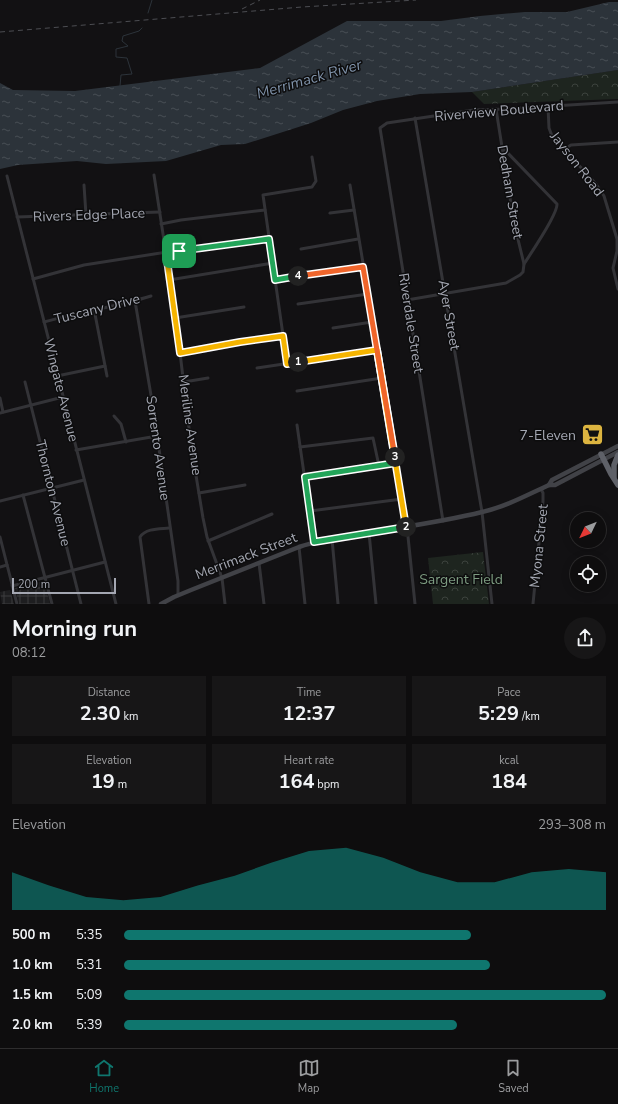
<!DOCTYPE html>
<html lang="en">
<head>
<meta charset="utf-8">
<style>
	:root { --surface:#0e0d0e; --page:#171617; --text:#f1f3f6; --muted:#9b9c9e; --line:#2e2d2e; --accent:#0f766e }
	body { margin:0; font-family:"Nunito Sans",sans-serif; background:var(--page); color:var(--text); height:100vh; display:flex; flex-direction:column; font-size:15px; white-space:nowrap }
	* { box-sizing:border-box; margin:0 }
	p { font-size:13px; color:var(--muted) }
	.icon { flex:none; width:22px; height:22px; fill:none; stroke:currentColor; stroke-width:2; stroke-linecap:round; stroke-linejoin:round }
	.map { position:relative; height:604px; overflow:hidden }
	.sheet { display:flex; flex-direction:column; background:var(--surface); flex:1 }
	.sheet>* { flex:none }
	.needle { width:26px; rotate:227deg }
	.fabs { position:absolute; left:570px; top:512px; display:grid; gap:8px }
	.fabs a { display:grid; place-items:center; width:36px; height:36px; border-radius:50%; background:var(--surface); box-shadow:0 2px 10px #0003,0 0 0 1px var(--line); font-size:20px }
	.scale { position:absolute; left:12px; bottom:10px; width:104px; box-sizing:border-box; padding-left:4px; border:2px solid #a4a7b2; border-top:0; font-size:11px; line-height:14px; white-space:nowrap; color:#a4a7b2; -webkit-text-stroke:3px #0d0d0e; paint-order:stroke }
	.pin { position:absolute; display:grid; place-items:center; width:34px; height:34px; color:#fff; margin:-17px; border-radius:8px; box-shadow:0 2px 6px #0006 }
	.km { position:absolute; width:20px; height:20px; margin:-10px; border-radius:50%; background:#222; color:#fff; font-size:11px; line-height:20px; text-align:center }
	.round { display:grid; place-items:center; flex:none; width:42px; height:42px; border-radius:21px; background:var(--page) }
	.summary { display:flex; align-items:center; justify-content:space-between; height:68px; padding:0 12px }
	h1 { font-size:22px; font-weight:700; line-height:30px }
	.metrics { display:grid; grid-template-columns:repeat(3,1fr); gap:6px; height:68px; padding:4px 12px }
	.metrics div { display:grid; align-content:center; border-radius:0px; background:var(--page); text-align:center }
	.metrics b { font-size:20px; font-weight:700 }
	.metrics small { font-size:11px; font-weight:400 }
	.metrics p { font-size:11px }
	.chart { height:112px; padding:8px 12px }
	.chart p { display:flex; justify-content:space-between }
	.chart svg { width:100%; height:72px; margin-top:4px; fill:var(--accent); opacity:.7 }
	ul { padding:0 12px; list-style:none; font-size:13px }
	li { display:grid; grid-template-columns:64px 48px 1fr; align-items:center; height:30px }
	li i { height:10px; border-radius:5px; background:var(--accent) }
	.tabs { display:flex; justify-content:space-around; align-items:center; height:56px; border-top:1px solid var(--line); background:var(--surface); font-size:11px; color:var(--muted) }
	.tabs a { display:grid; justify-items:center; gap:2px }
	.tabs .on { color:var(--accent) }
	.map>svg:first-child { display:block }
	.industrial { fill:url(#industrial-grid) }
	.forest { fill:url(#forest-crowns) }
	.water { fill:url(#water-ripples) }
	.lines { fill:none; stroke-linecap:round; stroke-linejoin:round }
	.stream { stroke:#2c333a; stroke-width:1 }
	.minor { stroke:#333337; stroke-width:3 }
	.secondary { stroke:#414247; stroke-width:4.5 }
	.motorway { stroke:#5f6168; stroke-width:5.5 }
	.rail { stroke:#4c4d52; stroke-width:1; stroke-dasharray:5 4; stroke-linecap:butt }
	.split-1-casing { stroke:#fff; stroke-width:8 }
	.split-2-casing { stroke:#fff; stroke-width:8 }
	.split-3-casing { stroke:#fff; stroke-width:8 }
	.split-4-casing { stroke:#fff; stroke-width:8 }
	.split-5-casing { stroke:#fff; stroke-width:8 }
	.split-1 { stroke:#f5b400; stroke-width:5 }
	.split-2 { stroke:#f5b400; stroke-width:5 }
	.split-3 { stroke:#22a559; stroke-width:5 }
	.split-4 { stroke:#f0652b; stroke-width:5 }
	.split-5 { stroke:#22a559; stroke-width:5 }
	.labels { text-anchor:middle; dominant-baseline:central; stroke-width:3; stroke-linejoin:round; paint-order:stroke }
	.street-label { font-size:14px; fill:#a4a7b2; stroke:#0d0d0e }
	.poi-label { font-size:14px; fill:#a4a7b2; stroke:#0d0d0e; text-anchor:end }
	.park-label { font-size:14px; fill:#7d9b81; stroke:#0d0d0e }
	.water-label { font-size:15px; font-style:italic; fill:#7f92a9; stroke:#0d0d0e }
</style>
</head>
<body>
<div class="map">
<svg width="618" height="604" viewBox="0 0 618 604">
	<defs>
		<pattern id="industrial-grid" width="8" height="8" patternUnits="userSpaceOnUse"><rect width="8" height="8" fill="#1e1e20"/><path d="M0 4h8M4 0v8" fill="none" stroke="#3c3c3e"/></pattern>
		<pattern id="forest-crowns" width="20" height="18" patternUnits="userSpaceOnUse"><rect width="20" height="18" fill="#1e251f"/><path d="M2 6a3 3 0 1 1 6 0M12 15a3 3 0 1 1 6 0" fill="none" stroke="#3c423d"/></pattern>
		<pattern id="water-ripples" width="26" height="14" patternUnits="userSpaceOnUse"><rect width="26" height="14" fill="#2c333a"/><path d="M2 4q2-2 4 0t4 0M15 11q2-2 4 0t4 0" fill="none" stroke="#484e54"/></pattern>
	</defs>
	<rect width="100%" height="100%" fill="#121113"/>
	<g class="industrial">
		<polygon points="44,581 50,604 19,604 15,588"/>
		<polygon points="10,590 14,604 2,604 0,592"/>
	</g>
	<g class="forest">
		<polygon points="618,70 618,99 484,104 472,92"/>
		<polygon points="483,552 489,604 433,604 428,558"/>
	</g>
	<polygon class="water" points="609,2 618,2 618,70 472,92 420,94 377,101 343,110 311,123 245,144 221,145 166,161 106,164 77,161 18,165 0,169 0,83 13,90 75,91 260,68 347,21 441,21 480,16 525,12 567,12"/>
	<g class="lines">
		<g class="stream">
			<polyline points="148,13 152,0"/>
			<polyline points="120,86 121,75 132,74 127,58 116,57 116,49 128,46 122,41 123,36 139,31 142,28"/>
		</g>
		<g class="minor">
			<polyline points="548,107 549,128 552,136 596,184 604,196 617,239 617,251 613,268 618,289"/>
			<polyline points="415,118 482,512 492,604"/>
			<path d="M502,147l55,57c1,10 -26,49 -33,60"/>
			<polyline points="563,150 571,145 618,142"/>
			<polyline points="154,175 176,319 191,445 203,518 207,537 222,578 225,604"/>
			<polyline points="7,176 116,604"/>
			<polyline points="84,185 86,215"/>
			<polyline points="350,185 407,527 415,604"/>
			<polyline points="330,213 354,210"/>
			<polyline points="17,217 160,212"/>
			<polyline points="161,224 181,220 265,210"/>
			<polyline points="301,249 358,239"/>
			<polyline points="33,279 84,265 199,247 269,239"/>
			<polyline points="169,280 273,263"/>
			<polyline points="275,280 363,267"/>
			<polyline points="407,300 506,283 520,275 523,272 524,264 514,223 496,109"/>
			<polyline points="135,301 153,407 178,581 178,595"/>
			<polyline points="298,304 368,294"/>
			<polyline points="94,309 107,376"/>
			<polyline points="175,318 244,307"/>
			<path d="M44,322c35,-10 72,-15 107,-26"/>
			<polyline points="333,328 372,322"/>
			<polyline points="180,353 240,342 283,336"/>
			<polyline points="287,363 263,195 312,187 316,181 312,157"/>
			<polyline points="257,368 377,350"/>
			<polyline points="57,376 105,366"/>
			<polyline points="25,382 81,604"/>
			<polyline points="184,382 208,378"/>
			<polyline points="297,391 382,378"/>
			<polyline points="0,398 3,412"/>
			<polyline points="0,413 63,397"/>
			<polyline points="114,416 121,424 126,442"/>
			<polyline points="297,425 314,543"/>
			<polyline points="300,447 373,438 379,466"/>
			<polyline points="76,450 157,436"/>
			<polyline points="305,477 396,463"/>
			<polyline points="199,493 245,485"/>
			<polyline points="23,495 52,604"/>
			<polyline points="0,501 84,480"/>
			<polyline points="310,511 402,499"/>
			<polyline points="443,521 380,128 387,123 474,110 504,109 618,102"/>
			<polyline points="369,533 376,604"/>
			<polyline points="0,537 17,604"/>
			<polyline points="332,539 338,604"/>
			<polyline points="208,541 272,514"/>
			<polyline points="299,547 305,604"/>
			<polyline points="259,563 264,604"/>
			<polyline points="0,567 7,565"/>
			<polyline points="12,586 105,562"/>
			<path d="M149,604l-9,-67c6,-9 20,-8 29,-9"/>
			<polyline points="533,604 543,501 543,493 541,489"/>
		</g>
		<g class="secondary">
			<polyline points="549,485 552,480 618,446"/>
			<path d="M161,604l13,-7 17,-7 108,-43c24,-8 49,-11 74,-15 37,-6 73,-11 109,-20 23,-5 45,-17 67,-27h6l63,-33"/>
		</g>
		<g class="motorway">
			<polyline points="601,454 611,474 618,485"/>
			<polyline points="614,477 614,465 618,455"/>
		</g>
		<g class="rail">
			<polyline points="242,9 260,0"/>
			<polyline points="0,32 302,7 416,0"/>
		</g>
	</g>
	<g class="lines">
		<defs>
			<polyline id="split-1" points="179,251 166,253 180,353 240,342 283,336 287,364 298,362"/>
			<polyline id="split-2" points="298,362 377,350 406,527"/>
			<polyline id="split-3" points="395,457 396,463 305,477 314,542 406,527"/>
			<polyline id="split-4" points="298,276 363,267 395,457"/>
			<polyline id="split-5" points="179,251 269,239 275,280 298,276"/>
		</defs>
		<use href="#split-1" class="split-1-casing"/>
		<use href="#split-2" class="split-2-casing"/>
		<use href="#split-3" class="split-3-casing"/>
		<use href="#split-4" class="split-4-casing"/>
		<use href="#split-5" class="split-5-casing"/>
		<use href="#split-1" class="split-1"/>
		<use href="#split-2" class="split-2"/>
		<use href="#split-3" class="split-3"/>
		<use href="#split-4" class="split-4"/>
		<use href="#split-5" class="split-5"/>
	</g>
	<defs>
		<symbol id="supermarket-square" viewBox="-11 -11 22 22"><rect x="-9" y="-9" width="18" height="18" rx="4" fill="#dcb440" stroke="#0d0d0e"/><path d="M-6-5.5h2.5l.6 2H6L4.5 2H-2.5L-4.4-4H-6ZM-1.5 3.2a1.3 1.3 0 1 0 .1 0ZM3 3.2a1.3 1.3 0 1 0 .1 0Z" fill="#111"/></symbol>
	</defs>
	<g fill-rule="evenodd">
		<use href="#supermarket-square" x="580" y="422" width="25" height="25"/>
	</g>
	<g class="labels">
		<g class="street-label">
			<text transform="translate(499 111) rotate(-5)">Riverview Boulevard</text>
			<text transform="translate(577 164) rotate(52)">Jayson Road</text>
			<text transform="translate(510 192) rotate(80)">Dedham Street</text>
			<text transform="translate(89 215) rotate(-2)">Rivers Edge Place</text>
			<text transform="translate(97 309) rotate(-14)">Tuscany Drive</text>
			<text transform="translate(449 315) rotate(80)">Ayer Street</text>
			<text transform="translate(411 323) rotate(81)">Riverdale Street</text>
			<text transform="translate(61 390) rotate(76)">Wingate Avenue</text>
			<text transform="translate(190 425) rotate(82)">Meriline Avenue</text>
			<text transform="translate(158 448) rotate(82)">Sorrento Avenue</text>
			<text transform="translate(53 493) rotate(76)">Thornton Avenue</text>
			<text transform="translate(539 546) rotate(-84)">Myona Street</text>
			<text transform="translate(246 556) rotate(-21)">Merrimack Street</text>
		</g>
		<g class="poi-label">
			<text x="576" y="435">7-Eleven</text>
		</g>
		<g class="park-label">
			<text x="461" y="579">Sargent Field</text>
		</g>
		<g class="water-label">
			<text transform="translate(309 79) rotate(-16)">Merrimack River</text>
		</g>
	</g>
</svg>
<div class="fabs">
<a><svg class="needle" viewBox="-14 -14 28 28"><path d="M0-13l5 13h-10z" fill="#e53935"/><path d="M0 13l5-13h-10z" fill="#9b9c9e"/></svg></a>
<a><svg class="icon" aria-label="locate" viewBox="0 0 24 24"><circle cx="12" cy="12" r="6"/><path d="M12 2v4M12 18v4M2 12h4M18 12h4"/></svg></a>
</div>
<div class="scale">200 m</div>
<div class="pin" style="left:179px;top:251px;background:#1e9e55"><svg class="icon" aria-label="arrive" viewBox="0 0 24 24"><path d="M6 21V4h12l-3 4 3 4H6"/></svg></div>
<b class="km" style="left:298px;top:362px">1</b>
<b class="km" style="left:406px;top:527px">2</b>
<b class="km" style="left:395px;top:457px">3</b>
<b class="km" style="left:298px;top:276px">4</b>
</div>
<section class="sheet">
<div class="summary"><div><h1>Morning run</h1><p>08:12</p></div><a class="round"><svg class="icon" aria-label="share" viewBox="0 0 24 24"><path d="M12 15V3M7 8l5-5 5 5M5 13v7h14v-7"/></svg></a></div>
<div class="metrics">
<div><p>Distance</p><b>2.30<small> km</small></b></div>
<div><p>Time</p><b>12:37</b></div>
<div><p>Pace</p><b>5:29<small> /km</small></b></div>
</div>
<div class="metrics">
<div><p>Elevation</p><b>19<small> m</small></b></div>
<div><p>Heart rate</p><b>164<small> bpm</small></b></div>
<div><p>kcal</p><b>184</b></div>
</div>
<div class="chart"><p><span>Elevation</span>293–308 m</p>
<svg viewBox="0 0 160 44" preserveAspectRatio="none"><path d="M0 44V21L10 29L20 36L30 38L40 36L50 29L60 23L70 15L80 8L90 6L100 12L110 21L120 27L130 27L140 21L150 19L160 21V44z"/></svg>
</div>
<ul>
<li><b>500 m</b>5:35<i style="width:72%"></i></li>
<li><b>1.0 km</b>5:31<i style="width:76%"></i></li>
<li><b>1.5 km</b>5:09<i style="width:100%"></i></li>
<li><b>2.0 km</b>5:39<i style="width:69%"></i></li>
</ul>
</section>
<nav class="tabs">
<a class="on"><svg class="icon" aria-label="home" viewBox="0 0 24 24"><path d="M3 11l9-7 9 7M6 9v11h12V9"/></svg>Home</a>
<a><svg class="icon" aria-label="map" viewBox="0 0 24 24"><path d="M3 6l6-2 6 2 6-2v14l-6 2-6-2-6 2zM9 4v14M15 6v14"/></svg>Map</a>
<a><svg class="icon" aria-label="saved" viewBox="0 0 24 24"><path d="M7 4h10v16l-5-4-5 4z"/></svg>Saved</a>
</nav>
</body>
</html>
